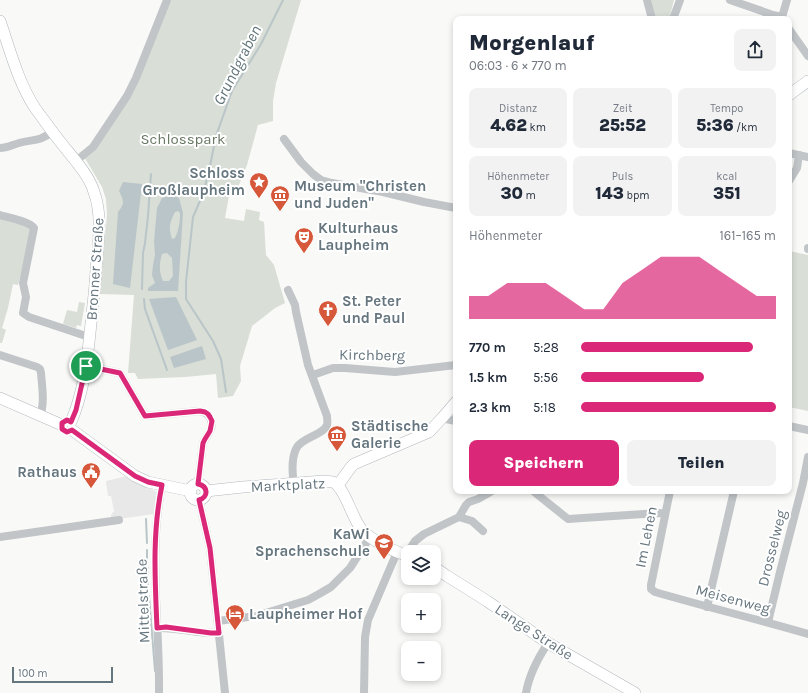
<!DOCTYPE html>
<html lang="de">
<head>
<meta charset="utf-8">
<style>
	:root { --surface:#fff; --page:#f2f2f3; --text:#1f2937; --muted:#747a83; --accent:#db2777 }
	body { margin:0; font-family:Karla,sans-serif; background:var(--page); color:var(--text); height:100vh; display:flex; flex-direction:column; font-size:15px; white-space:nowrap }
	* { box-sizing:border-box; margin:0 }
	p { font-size:13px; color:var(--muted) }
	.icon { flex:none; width:22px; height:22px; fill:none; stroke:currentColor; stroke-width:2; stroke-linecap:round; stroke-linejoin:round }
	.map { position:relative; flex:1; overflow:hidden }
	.details { position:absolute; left:453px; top:16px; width:339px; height:478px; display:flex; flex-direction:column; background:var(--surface); border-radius:8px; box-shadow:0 2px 6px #0003 }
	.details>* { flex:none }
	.controls { position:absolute; left:401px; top:545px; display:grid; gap:8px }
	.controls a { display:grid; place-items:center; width:40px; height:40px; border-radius:8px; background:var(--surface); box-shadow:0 2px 6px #0003; font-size:20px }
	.scale { position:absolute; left:12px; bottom:10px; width:101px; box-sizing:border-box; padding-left:4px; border:2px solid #66767f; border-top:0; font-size:11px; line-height:14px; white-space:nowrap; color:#66767f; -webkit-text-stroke:3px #fff; paint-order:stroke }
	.pin { position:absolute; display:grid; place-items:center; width:34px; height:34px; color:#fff; margin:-17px; border:2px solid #fff; border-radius:50%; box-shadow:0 1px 4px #0007 }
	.round { display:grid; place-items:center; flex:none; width:42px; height:42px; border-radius:8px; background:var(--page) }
	.head { display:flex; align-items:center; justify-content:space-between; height:68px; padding:0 16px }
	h1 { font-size:22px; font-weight:800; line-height:30px }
	.figures { display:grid; grid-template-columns:repeat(3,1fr); gap:6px; height:68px; padding:4px 16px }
	.figures div { display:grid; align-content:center; border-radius:8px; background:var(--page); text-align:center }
	.figures b { font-size:17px; font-weight:800 }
	.figures small { font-size:11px; font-weight:400 }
	.figures p { font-size:11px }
	.chart { height:112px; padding:8px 16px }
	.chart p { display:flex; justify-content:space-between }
	.chart svg { width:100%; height:72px; margin-top:4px; fill:var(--accent); opacity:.7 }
	.primary-button { display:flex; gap:8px; margin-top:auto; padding:8px 16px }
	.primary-button a { flex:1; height:46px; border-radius:8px; background:var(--accent); color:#fff; font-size:16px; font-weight:800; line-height:46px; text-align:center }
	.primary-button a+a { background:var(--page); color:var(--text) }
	ul { padding:0 16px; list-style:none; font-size:13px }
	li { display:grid; grid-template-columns:64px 48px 1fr; align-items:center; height:30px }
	li i { height:10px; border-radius:5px; background:var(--accent) }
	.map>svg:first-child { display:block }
	.built { fill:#e7e8e7 }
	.green { fill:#d9ded6 }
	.water { fill:#b9c5c8; fill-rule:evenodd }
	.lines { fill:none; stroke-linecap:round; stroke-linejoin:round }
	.stream { stroke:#b9c5c8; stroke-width:2 }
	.secondary-casing { stroke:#b3b9bd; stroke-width:12 }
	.street { stroke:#c1c5c8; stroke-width:8 }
	.secondary { stroke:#fff; stroke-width:11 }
	.route-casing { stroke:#fff; stroke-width:8 }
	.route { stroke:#db2777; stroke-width:5 }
	.labels { text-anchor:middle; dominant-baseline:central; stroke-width:4; stroke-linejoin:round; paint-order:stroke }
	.park-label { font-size:15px; fill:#697865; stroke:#fff }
	.poi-label { font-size:15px; font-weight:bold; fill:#66767f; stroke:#fff; text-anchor:start }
	.street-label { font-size:15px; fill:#66767f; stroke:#fff }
	.water-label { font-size:16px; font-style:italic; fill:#617479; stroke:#fff }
</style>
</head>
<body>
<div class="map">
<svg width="808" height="693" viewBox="0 0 808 693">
	<rect width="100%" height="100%" fill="#f9f9f7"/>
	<polygon class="built" points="127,476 155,491 157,494 154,514 111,520 111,515 114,511 111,496 108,496 106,481"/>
	<g class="green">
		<polygon points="169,0 301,0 276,83 273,101 273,121 258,125 247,165 237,190 230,190 225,218 244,221 246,209 260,212 259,220 264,222 266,255 274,265 285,303 275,308 252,326 240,366 241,381 233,396 218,398 216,374 185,377 138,379 135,373 128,373 134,295 100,294 107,214 106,199 102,187 92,170 84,157 128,97"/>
		<polygon points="651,0 674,0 669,19 656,19 654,15"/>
		<polygon points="0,219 27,225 32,231 18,285 13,284 8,308 2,328 6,330 2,343 0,343"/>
		<polygon points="789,251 808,255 808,411 789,407"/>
		<polygon points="79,302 85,303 81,326 77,325 76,328 63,324 67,310 77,312"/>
	</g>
	<g class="water">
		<path d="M123,182l19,2 -12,104 -17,-4 5,-72c7,-9 6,-11 1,-21z"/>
		<path d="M173,195l6,3 4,15 -5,78h-30v-3l7,-5 -3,-8 1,-10 2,-10 -1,-13 3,-34 5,-10zM178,211l2,2c0,9 -1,17 -5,25l-3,1c-4,-11 -2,-18 3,-27zM167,253l5,5 1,18 -4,5h-6c-4,-9 -4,-17 -1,-27z"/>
		<polygon points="176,297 197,340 168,350 149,299"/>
		<polygon points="202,346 206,359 174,368 170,357"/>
	</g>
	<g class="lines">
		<g class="stream">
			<polyline points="142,289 143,253 145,243 148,216 151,174"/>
			<polyline points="144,299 145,309 167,370"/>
			<polyline points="226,392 221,359 213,341 186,299 186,282 193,217 203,194 210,166 216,136 232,91 261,44 283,0"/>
			<polyline points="146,519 147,543"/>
			<polyline points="147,550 147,561"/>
			<polyline points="148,568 148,587"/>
			<polyline points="149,596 155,671"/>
		</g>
		<defs>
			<g id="secondary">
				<path d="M0,21c10,29 18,61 35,87 9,12 18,25 27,36 11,14 27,31 32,48 9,25 4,52 2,78 -1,21 -4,42 -6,63 -3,30 -7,61 -19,89"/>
				<polyline points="789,95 808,81"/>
				<polyline points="0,398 62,425"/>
				<polyline points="72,430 135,476 148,482 191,491"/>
				<circle cx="198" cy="492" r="8"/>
				<polyline points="338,485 351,467 354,464 429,432 443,417 456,402"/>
				<path d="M206,491l37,-4 81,-6c2,1 6,0 9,1 12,5 19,37 29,48 13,13 29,20 46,26"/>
				<polyline points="434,567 447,576 468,589 487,601 548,643 635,693"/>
			</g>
		</defs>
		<use href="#secondary" class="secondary-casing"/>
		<g class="street">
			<polyline points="647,0 652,19"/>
			<polyline points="730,0 773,15 782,17"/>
			<polyline points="673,19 680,0"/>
			<polyline points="783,19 782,17 787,0"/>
			<polyline points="789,29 808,56"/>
			<polyline points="284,139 301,162 313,174 321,180 332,183 383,192 424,202 456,208"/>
			<path d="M0,148c7,0 12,-3 19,-5 14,-4 20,-1 33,-11"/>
			<polyline points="789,153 808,157"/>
			<polyline points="76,161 93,147 127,96 136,78 167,0"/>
			<polyline points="789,181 797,168 799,155"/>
			<path d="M0,215c9,3 29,6 34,13l-11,55 3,14 -3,16 6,4 57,19h4"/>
			<polyline points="808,249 808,248"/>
			<path d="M288,290l7,15 1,7 12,53 19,51c0,3 1,6 0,9 -4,10 -23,12 -30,22 -6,11 -5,25 -3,37"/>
			<path d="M0,355l37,12 3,2 1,4c1,13 4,30 -1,43"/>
			<path d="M86,366l34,7 25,43 55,-5c10,2 14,11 10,20 -2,4 -5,7 -7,12l-5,41"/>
			<polyline points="313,375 333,368 345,368 395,372 456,365"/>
			<polyline points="443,417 446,419 456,421"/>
			<polyline points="789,426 808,430"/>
			<polyline points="533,491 568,519 659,513 665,514"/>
			<path d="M670,491l-19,94v4l4,3c51,15 102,27 153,42"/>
			<polyline points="199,500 210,548 225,693"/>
			<polyline points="459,517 472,521 483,531"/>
			<polyline points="0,537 119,520"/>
			<polyline points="408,552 415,541 424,534 459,517 466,505 469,502 478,499 492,491"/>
			<polyline points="707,607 734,491"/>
			<polyline points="218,621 256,616 308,600 319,594 331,587 350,568 370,537"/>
			<polyline points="768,622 780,572 803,483 808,457"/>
			<path d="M157,628c21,-1 41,6 62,5"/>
			<path d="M159,693c1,-69 -11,-139 3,-208"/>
			<polyline points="364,693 365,637 368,620 397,552"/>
			<path d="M526,693c3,-18 12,-35 22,-50"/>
		</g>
		<use href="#secondary" class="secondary"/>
	</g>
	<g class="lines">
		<defs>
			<path id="route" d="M86,366l34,7 25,43 55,-5 5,1 3,2 2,3 2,4 -2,10 -5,8 -2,4 -5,41c10,2 11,13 1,16l11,48 9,85h-8l-45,-6 -9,1c-2,-48 -5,-95 5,-143l-14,-3 -13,-6 -63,-46 -5,2 -5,-3v-6l5,-3 4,2 5,-12z"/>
		</defs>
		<use href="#route" class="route-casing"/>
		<use href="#route" class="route"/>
	</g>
	<defs>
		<symbol id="sight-pin" viewBox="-11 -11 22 30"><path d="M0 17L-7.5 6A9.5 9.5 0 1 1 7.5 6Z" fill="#d6573a" stroke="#fff"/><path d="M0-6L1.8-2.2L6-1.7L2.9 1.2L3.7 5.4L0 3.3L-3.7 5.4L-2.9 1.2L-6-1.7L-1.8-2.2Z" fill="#fff"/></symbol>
		<symbol id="museum-pin" viewBox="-11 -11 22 30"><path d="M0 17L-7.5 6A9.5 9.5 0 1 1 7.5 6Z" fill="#d6573a" stroke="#fff"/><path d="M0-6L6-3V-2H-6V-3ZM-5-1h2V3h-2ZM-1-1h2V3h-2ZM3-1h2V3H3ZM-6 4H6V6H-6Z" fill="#fff"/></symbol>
		<symbol id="theatre-pin" viewBox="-11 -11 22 30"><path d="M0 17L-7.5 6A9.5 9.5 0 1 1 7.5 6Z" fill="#d6573a" stroke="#fff"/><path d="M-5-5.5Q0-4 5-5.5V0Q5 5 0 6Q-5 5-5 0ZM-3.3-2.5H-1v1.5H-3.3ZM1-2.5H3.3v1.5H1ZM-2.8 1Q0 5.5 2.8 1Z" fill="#fff"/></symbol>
		<symbol id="church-pin" viewBox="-11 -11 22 30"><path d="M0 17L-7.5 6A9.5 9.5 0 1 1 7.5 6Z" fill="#d6573a" stroke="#fff"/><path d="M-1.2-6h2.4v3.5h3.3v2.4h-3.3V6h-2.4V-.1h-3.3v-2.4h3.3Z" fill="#fff"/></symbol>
		<symbol id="civic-pin" viewBox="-11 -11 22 30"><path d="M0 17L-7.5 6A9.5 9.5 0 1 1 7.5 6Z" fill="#d6573a" stroke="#fff"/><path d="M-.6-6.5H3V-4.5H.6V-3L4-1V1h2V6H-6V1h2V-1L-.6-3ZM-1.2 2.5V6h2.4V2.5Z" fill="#fff"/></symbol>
		<symbol id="school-pin" viewBox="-11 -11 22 30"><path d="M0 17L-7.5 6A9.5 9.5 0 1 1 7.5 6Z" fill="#d6573a" stroke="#fff"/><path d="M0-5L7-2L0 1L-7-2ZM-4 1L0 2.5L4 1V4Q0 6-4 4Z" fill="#fff"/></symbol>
		<symbol id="hotel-pin" viewBox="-11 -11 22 30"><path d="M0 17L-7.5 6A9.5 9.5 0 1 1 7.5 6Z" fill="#d6573a" stroke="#fff"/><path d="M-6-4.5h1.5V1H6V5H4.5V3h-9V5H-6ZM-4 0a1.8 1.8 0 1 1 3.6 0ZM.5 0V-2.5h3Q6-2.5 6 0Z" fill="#fff"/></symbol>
	</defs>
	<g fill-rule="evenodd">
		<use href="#sight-pin" x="248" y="171" width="22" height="30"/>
		<use href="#museum-pin" x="269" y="184" width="22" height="30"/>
		<use href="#theatre-pin" x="293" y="226" width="22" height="30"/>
		<use href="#church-pin" x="317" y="299" width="22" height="30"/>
		<use href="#museum-pin" x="326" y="424" width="22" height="30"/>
		<use href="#civic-pin" x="80" y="461" width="22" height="30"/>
		<use href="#school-pin" x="373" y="532" width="22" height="30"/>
		<use href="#hotel-pin" x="224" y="603" width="22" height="30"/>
	</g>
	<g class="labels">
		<g class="park-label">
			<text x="183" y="139">Schlosspark</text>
		</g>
		<g class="poi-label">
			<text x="245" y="173" text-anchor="end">Schloss<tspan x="245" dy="17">Großlaupheim</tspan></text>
			<text x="294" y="186">Museum "Christen<tspan x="294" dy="17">und Juden"</tspan></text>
			<text x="318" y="228">Kulturhaus<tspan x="318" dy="17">Laupheim</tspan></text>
			<text x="342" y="301">St. Peter<tspan x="342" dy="17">und Paul</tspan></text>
			<text x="351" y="426">Städtische<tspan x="351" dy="17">Galerie</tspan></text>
			<text x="77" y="472" text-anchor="end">Rathaus</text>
			<text x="370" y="534" text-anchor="end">KaWi<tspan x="370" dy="17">Sprachenschule</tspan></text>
			<text x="249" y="614">Laupheimer Hof</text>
		</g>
		<g class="street-label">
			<text transform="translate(95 269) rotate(-86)">Bronner Straße</text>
			<text transform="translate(372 355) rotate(1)">Kirchberg</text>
			<text transform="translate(288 485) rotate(-3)">Marktplatz</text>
			<text transform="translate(646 537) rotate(-79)">Im Lehen</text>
			<text transform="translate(772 548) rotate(-76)">Drosselweg</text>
			<text transform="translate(733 599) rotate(15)">Meisenweg</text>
			<text transform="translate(143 601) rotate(-92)">Mittelstraße</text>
			<text transform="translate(534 632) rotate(33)">Lange Straße</text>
		</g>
		<g class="water-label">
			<text transform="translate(237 65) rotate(-63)">Grundgraben</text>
		</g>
	</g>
</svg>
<div class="controls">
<a><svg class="icon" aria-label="layers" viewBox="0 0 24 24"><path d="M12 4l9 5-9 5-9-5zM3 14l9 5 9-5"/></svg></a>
<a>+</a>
<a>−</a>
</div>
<div class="scale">100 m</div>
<div class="pin" style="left:86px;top:366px;background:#1e9e55"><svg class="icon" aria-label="arrive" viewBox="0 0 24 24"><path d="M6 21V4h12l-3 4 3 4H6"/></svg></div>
<section class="details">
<div class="head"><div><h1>Morgenlauf</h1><p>06:03 · 6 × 770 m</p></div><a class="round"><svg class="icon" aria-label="share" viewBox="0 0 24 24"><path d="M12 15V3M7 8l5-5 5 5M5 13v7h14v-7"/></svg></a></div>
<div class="figures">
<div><p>Distanz</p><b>4.62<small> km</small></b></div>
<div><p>Zeit</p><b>25:52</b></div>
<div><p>Tempo</p><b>5:36<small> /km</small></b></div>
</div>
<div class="figures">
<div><p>Höhenmeter</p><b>30<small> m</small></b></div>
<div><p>Puls</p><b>143<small> bpm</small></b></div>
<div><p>kcal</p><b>351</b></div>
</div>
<div class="chart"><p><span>Höhenmeter</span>161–165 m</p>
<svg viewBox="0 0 160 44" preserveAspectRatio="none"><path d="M0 44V30L10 30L20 22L30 22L40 22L50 30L60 38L70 38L80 22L90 14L100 6L110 6L120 6L130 14L140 22L150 30L160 30V44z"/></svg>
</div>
<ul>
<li><b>770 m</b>5:28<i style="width:88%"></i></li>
<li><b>1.5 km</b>5:56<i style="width:63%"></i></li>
<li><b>2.3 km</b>5:18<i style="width:100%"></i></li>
</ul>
<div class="primary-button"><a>Speichern</a><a>Teilen</a></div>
</section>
</div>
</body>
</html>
